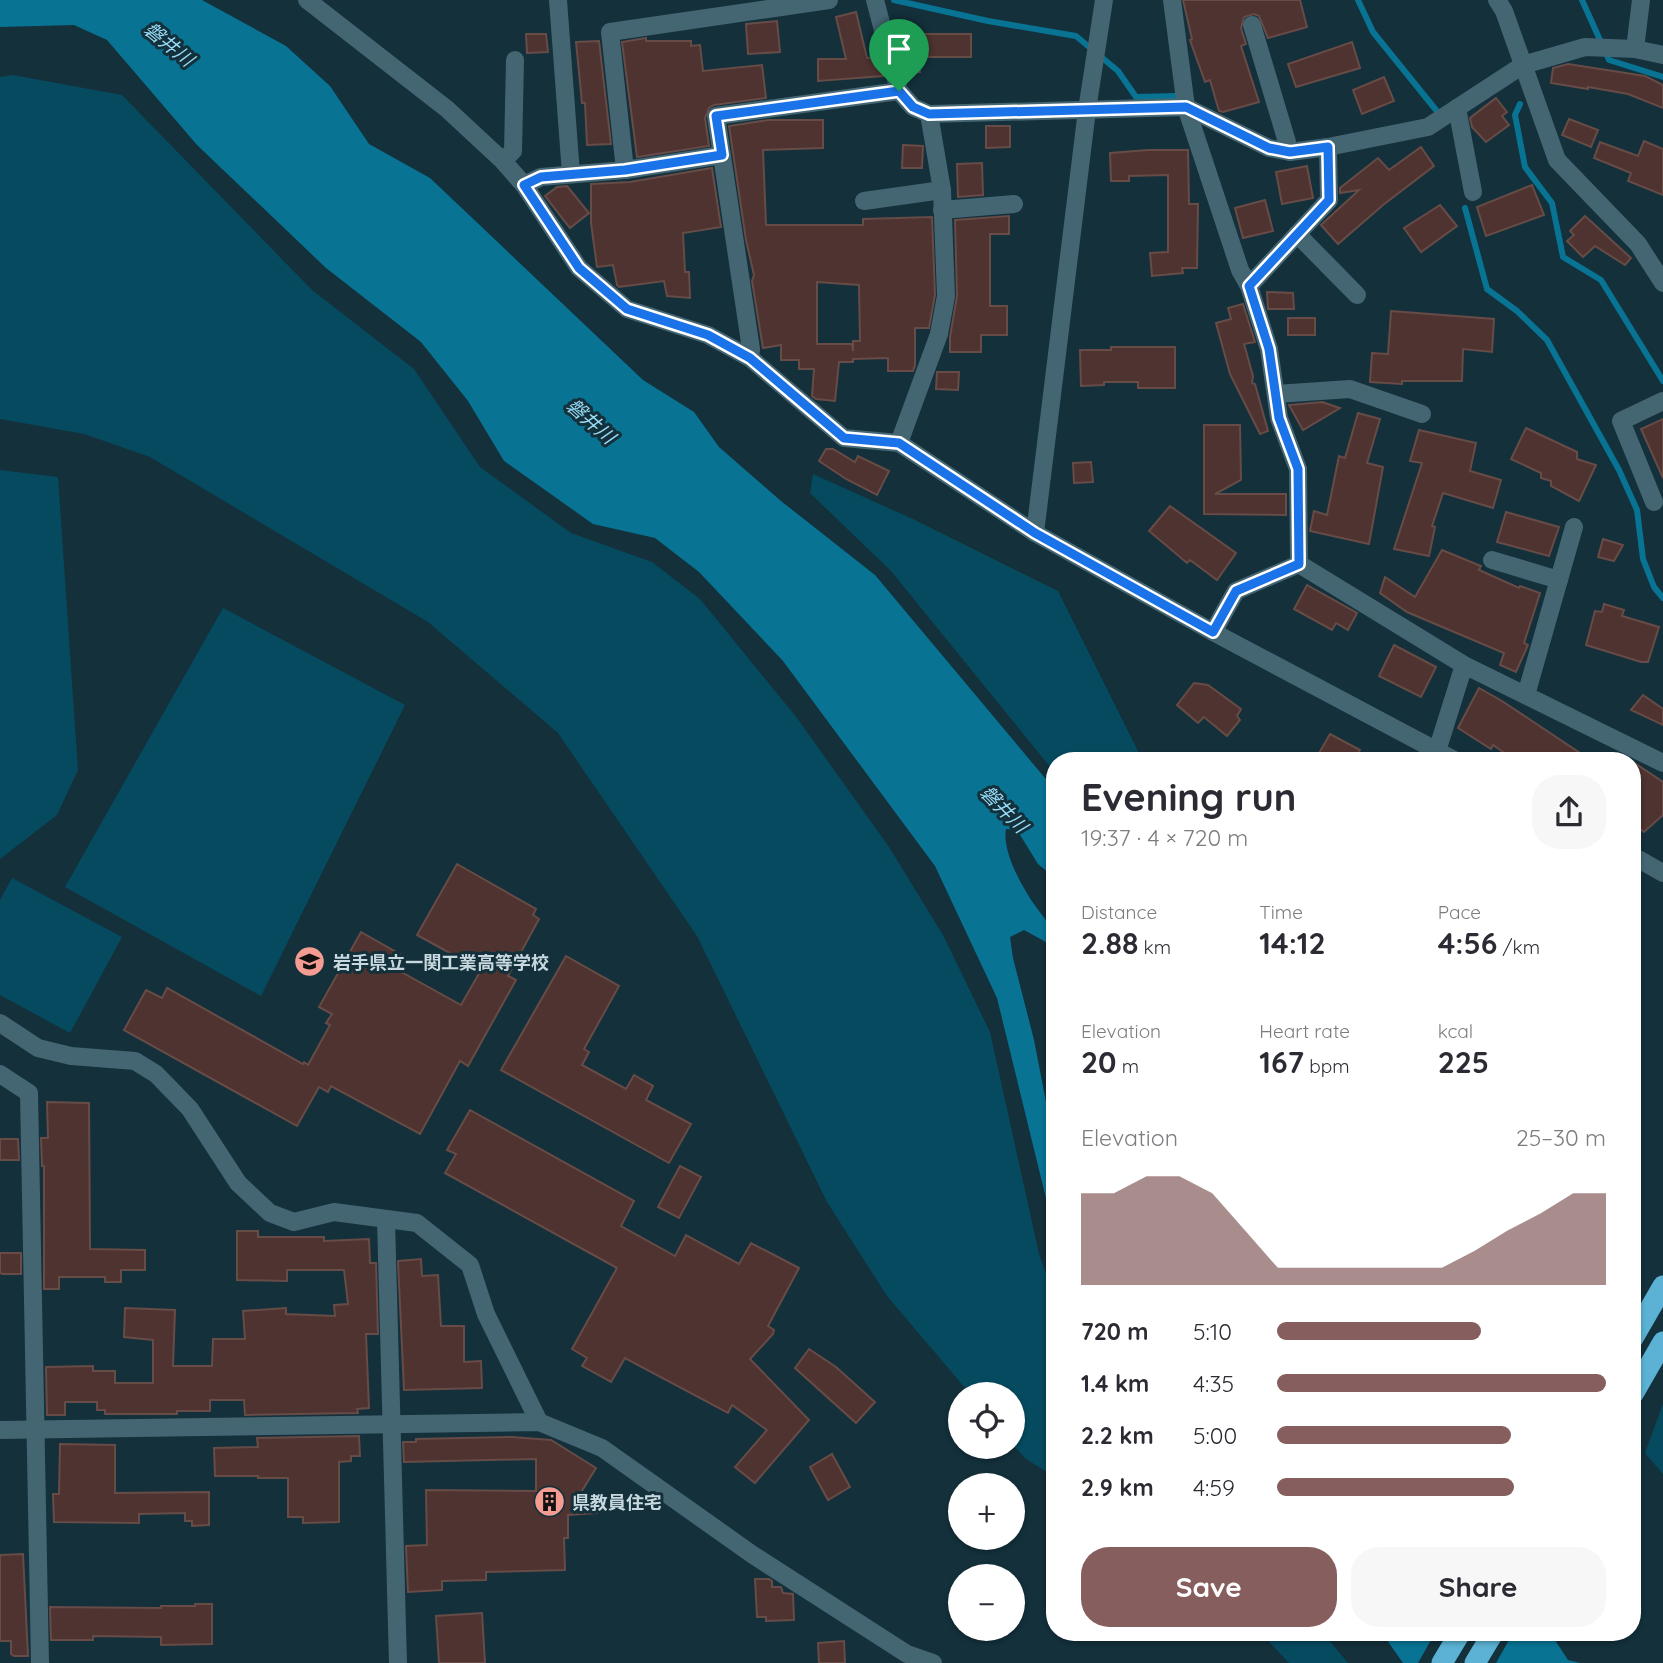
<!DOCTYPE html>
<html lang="en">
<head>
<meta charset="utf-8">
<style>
	:root { --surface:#fff; --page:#f7f7f7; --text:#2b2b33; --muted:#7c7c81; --accent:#865e5e }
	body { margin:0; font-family:Quicksand,"Noto Sans JP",sans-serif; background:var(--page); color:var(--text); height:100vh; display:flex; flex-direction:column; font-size:26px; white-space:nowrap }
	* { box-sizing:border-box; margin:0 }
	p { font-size:23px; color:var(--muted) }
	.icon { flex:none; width:38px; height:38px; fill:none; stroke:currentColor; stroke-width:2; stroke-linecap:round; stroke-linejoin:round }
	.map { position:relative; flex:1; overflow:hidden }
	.details { position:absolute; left:1046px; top:752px; width:595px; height:889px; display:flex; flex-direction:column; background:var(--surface); border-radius:28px; box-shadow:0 2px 5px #0004 }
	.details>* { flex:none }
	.tools { position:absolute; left:948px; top:1382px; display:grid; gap:14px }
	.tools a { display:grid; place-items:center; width:77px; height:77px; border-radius:50%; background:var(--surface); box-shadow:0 2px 5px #0004; font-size:35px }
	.pin { position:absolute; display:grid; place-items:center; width:60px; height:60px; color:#fff; margin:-72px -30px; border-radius:50% 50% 50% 0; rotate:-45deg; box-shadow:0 0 7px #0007 }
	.pin .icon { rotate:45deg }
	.round { display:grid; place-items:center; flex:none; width:74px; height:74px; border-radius:28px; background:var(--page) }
	.headline { display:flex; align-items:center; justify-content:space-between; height:119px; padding:0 35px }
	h1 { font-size:38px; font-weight:700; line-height:52px }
	.metrics { display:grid; grid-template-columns:repeat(3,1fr); gap:10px; height:119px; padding:7px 35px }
	.metrics div { display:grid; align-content:center }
	.metrics b { font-size:30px; font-weight:700 }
	.metrics small { font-size:19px; font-weight:400 }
	.metrics p { font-size:19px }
	.chart { height:196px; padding:14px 35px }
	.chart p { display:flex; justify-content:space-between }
	.chart svg { width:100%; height:126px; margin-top:7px; fill:var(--accent); opacity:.7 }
	.button { display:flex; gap:14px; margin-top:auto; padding:14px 35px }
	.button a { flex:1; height:80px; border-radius:28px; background:var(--accent); color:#fff; font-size:28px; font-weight:700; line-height:80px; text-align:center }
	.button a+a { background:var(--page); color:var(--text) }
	ul { padding:0 35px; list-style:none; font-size:23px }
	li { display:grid; grid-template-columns:112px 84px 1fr; align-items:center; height:52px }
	li i { height:18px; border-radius:9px; background:var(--accent) }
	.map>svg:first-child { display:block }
	.green { fill:#064a5f }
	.water { fill:#087393 }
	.pier { fill:#13303b }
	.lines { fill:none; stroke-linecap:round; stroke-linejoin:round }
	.stream { stroke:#087393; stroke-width:6 }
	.building { fill:#4e3330; stroke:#674b47; stroke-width:2; fill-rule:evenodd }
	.minor { stroke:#446572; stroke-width:18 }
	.highway { stroke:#5bb2d4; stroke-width:21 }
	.route-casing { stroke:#fff; stroke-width:14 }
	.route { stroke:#1a73e8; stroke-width:9 }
	.labels { text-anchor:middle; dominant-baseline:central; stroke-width:6; stroke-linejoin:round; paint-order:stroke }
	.poi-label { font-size:18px; font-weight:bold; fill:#c8d8df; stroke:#13303b; text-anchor:start }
	.water-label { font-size:19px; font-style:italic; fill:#99dbf6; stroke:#13303b }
</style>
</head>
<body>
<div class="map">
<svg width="1663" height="1663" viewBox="0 0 1663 1663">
	<rect width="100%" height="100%" fill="#13303b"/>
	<g class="green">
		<polygon points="13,75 122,95 312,290 414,369 480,467 571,533 652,562 700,599 797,718 889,847 943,935 990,1032 1039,1254 1055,1298 1055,1477 1026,1459 1013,1445 1013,1395 971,1395 887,1296 827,1202 697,936 558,733 428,622 150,457 84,434 0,419 0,77"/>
		<polygon points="0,470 58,477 78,770 57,815 0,859"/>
		<polygon points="813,474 915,520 1058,591 1140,755 1149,761 1055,761 1055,773 891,571 810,493"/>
		<polygon points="223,608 405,705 261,996 65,887"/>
		<polygon points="12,878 122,937 70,1033 0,995 0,900"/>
		<polygon points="1663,1404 1663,1474 1645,1453"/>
		<polygon points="1261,1633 1323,1633 1348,1663 1289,1663"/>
	</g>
	<g class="water">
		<path d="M0,0h202l84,46 44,40 39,58 61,34 213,202 51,32 25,35 62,54 94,74 180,215v88l-17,-14 -21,-34 -11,-1c-4,22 15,56 28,75 10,15 21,23 21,43l-31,-17 -14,7 3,21 21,82 21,108v87l-58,-237 -62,-132 -152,-205 -84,-89 -44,-34 -62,-14 -89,-63 -36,-60 -47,-59 -95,-74 -129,-123 -90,-105 -33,-15 -74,2z"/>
		<polygon points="1382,1633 1546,1633 1551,1634 1568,1660 1580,1663 1403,1663"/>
	</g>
	<polygon class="pier" points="1435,1633 1513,1633 1496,1663 1418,1663"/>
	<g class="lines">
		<g class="stream">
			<polyline points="894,0 988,21 1076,36 1118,71 1136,97 1176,96"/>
			<polyline points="1358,0 1373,32 1436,110"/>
			<polyline points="1582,0 1609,60 1663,77"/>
			<polyline points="1520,104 1515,115 1525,167 1552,203 1563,257 1601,280 1663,381"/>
			<polyline points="1465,208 1487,289 1517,311 1547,340 1619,470 1637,510 1643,559 1654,587 1663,598"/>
		</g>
	</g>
	<g class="building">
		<polygon points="1183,0 1300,0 1307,27 1268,38 1259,16 1254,14 1244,17 1241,28 1246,44 1241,46 1259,102 1223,112 1219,111 1210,80 1205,82 1190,40 1192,39"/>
		<polygon points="856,12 867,58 878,57 883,76 818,81 818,59 846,59 836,17"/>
		<polygon points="777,21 780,52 748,54 746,24"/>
		<polygon points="526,34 546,34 548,52 527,53"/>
		<polygon points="897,34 971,34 971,57 918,57 920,72 906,74"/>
		<polygon points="646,38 646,41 691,41 691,46 700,45 703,71 762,65 766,98 714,105 709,108 705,118 709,146 637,157 622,42"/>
		<polygon points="599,41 611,144 587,145 585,103 582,103 576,42"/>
		<polygon points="1352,42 1360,68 1296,87 1288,64"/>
		<polygon points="1568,64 1645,76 1663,85 1663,108 1628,94 1588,87 1588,89 1551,83 1553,68"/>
		<polygon points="1384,77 1394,101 1362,114 1353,90"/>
		<polygon points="1496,98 1507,112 1502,116 1509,125 1486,142 1472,127 1470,118"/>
		<polygon points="1569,119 1598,130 1591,147 1562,135"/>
		<path d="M768,120h55v28l-60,2 3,75h97v-6l69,-2 3,78 -6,33h-14v37l-2,6h-25v-13l-35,1v3h-14l-4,39 -19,-2 -4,-3 2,-27h-15v-9h-18v-15l-18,3 -11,-67 2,-6 -8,-35 -17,-114zM817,282l42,3 1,56h-7v10l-1,-7h-35z"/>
		<polygon points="986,126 1010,126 1010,147 986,148"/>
		<polygon points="1644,141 1663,149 1663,195 1628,181 1631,173 1594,158 1600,142 1638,156"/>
		<polygon points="903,145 923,146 922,168 902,168"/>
		<polygon points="1421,147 1434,166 1383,205 1338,244 1321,225 1359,190 1340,193 1340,188 1378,158 1389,170"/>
		<polygon points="1148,150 1188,150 1189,204 1198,204 1197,268 1182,268 1183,273 1152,276 1150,253 1168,252 1168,175 1129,176 1129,181 1111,181 1110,153"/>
		<polygon points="982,163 983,195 958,197 957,164"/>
		<polygon points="1307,166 1313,198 1282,204 1276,172"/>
		<polygon points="712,168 721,227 683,233 685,272 689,272 690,298 667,296 664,281 619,287 617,285 613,265 597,267 591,223 591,184 630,182"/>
		<polygon points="1532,185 1544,215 1486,236 1477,207"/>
		<polygon points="567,186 589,213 570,228 545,196 557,187"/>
		<polygon points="1265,200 1273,231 1243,238 1235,208"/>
		<polygon points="1440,205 1457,226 1421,252 1404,228"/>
		<polygon points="1009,216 1009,234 990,234 990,306 1007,306 1007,335 981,335 981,352 950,352 950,337 957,296 955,220"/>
		<polygon points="1585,216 1631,258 1625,265 1595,246 1583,257 1567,241 1574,235 1570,231"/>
		<polygon points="1267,292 1293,293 1294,309 1268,309"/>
		<polygon points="1243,304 1255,342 1244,344 1253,376 1252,383 1255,384 1268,431 1260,434 1230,374 1216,323 1231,319 1228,308"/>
		<polygon points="1391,311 1494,319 1492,352 1463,349 1462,381 1402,381 1402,384 1370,382 1372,353 1388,354"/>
		<rect x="1288" y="318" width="27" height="17"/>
		<polygon points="1111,347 1175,347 1175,388 1138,388 1138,382 1104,382 1104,385 1081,386 1080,350 1111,350"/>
		<polygon points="937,372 959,372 958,390 936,389"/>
		<polygon points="1322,402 1340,408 1303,430 1289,405"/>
		<polygon points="1358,413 1380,419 1367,463 1383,467 1369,544 1310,531 1314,511 1327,515 1339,456 1345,458"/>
		<polygon points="1663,419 1663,478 1641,429"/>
		<polygon points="1204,425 1240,425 1241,480 1215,494 1286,494 1286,515 1204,514"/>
		<polygon points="1526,428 1577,452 1577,459 1596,465 1579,501 1551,486 1551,481 1541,478 1541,473 1511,459"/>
		<polygon points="1419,430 1476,443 1470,471 1501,480 1493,508 1443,493 1432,526 1435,527 1429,556 1394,549 1422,463 1410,461"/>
		<polygon points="826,449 833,449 855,462 858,456 889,471 877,495 846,479 819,461"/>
		<polygon points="1091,462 1093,482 1074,483 1073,463"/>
		<polygon points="1170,506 1236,553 1217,580 1190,560 1187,563 1149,531"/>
		<polygon points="1506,512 1559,527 1549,556 1497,542"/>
		<polygon points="1603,539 1623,545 1614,561 1598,557"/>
		<polygon points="1442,550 1481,566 1479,570 1519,588 1520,586 1540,593 1524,643 1528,645 1516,672 1500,665 1504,653 1407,612 1380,593 1385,577 1415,597"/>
		<polygon points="1307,585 1357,613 1348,630 1336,623 1332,630 1294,609"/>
		<polygon points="1604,604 1624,610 1622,616 1659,627 1648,662 1641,662 1586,645 1595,611 1602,612"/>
		<polygon points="1394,645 1436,667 1421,697 1379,676"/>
		<polygon points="1194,683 1208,685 1241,709 1237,716 1240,720 1227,736 1204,717 1198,723 1177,705"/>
		<polygon points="1479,688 1502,701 1592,761 1516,761 1493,745 1491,749 1458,728"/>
		<polygon points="1643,695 1663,709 1663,725 1631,710"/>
		<polygon points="1330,734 1360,750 1354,761 1335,761 1319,753"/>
		<polygon points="1633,762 1663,782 1663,815 1644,832 1633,823"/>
		<polygon points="457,864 536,909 533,915 539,919 508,976 516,980 468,1066 460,1061 420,1134 331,1086 328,1092 319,1087 297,1126 124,1030 146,990 162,998 167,988 303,1064 304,1062 308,1065 330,1025 326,1023 332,1014 319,1007 361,932 403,956 396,969 461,1005 481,970 417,935"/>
		<polygon points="566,956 619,986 584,1049 589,1052 582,1065 626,1089 634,1075 653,1086 646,1100 691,1124 669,1163 501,1070"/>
		<polygon points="47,1102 89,1103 90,1249 145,1250 145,1270 121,1270 121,1282 105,1282 105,1277 59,1277 59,1289 44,1289 44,1166 42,1166 41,1138 48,1138"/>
		<polygon points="470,1110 634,1201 621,1226 675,1256 686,1235 739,1264 751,1243 799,1268 768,1326 774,1330 773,1334 750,1359 809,1420 755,1483 735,1467 767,1430 732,1405 728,1413 625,1358 611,1382 582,1366 587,1358 572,1349 617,1268 445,1173 456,1154 447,1150"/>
		<polygon points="0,1139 18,1139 19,1160 0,1160"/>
		<polygon points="680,1166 701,1177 679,1218 658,1207"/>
		<polygon points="237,1231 258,1231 258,1237 324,1237 324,1241 369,1239 370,1263 376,1263 378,1334 366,1334 369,1408 357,1409 358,1413 245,1415 244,1400 210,1400 210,1411 177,1411 177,1414 105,1414 105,1410 97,1410 97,1402 65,1402 65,1415 47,1415 46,1367 93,1366 93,1371 115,1371 115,1383 153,1383 153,1340 124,1337 125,1308 175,1310 173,1366 212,1366 213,1339 245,1339 243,1311 286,1308 286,1314 335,1316 334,1305 348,1304 344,1270 287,1270 287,1281 237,1280"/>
		<polygon points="0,1253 21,1253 21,1274 2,1274 0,1272"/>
		<polygon points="421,1259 422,1276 438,1275 441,1326 464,1326 464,1362 481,1361 482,1388 404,1390 398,1261"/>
		<polygon points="809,1349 836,1367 875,1402 856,1423 795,1368"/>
		<polygon points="359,1436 360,1456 351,1456 351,1461 339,1462 339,1522 303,1523 303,1517 288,1517 288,1478 258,1478 258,1476 215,1476 214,1448 258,1447 257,1438"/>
		<polygon points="512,1437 551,1440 596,1468 580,1494 596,1494 597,1513 568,1515 568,1538 564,1538 565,1570 486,1572 486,1580 442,1581 442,1590 408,1592 406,1546 427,1545 426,1490 536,1491 536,1459 404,1462 403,1442 416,1442 416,1439"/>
		<polygon points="60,1444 115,1445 115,1493 209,1492 209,1525 192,1526 192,1521 185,1521 185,1513 139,1514 139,1523 54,1522 53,1494 59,1494"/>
		<polygon points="832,1454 850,1487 828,1500 810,1467"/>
		<polygon points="23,1554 28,1656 14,1656 11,1654 11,1641 0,1641 0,1555"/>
		<polygon points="755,1579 769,1579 772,1581 772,1587 781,1587 783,1593 793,1594 794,1620 766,1621 766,1617 757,1617"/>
		<polygon points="195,1604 212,1604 212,1644 161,1645 161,1637 93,1636 93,1640 51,1640 50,1607 161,1608 161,1606 195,1606"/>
		<polygon points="482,1613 485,1663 439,1663 436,1616"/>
		<polygon points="844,1641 845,1663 819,1663 818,1643"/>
	</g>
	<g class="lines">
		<g class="minor">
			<polyline points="307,0 447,109 503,161 524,185 579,268 627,309 708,335 750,358 844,438 899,443"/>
			<polyline points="558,0 571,174"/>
			<polyline points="875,0 899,91 913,107 929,114 942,190 946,296 939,334 899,443 1035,533"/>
			<polyline points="1104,0 1087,110 1035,533 1213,632 1456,761"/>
			<polyline points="1172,0 1186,107 1240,270 1249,286 1269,349 1279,418 1298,469 1299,564 1236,591 1213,632"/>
			<polyline points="1497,0 1504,11 1557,160 1638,244 1663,283"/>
			<polyline points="1252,25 1290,152"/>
			<polyline points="1635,49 1641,0"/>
			<polyline points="1457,108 1473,192"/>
			<polyline points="929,114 1186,107 1269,148 1290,152 1328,147 1428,127 1523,65 1585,47 1635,49 1663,55"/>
			<polyline points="503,161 513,151 515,60"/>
			<polyline points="625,170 610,32 829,0"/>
			<polyline points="524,185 541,177 625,170 722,155"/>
			<polyline points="864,201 942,190"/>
			<polyline points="942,210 1014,204"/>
			<polyline points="1297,234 1357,295"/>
			<polyline points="1249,286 1329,200 1328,147"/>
			<polyline points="750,358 751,349 716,116 899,91"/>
			<polyline points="1276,394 1350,389 1422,414"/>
			<polyline points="1654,502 1621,421 1663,401"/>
			<polyline points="1492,560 1559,580"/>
			<polyline points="1299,564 1464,665 1663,763"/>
			<polyline points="1526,695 1574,527"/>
			<polyline points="1437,751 1464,665"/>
			<polyline points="1633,856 1663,873"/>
			<polyline points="0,1023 38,1048 71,1056 135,1061 156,1074 190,1109 238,1183 270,1213 294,1222 334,1212 417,1223 470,1265 486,1314 539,1422"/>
			<polyline points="0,1074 29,1093 40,1663"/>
			<polyline points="386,1220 398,1663"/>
			<polyline points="0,1430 539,1422 602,1448 753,1555 907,1654 933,1663"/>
		</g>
		<g class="highway">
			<polyline points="1633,1338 1663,1286"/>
			<polyline points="1633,1394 1663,1342"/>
			<polyline points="1442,1663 1460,1633"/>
			<polyline points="1475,1663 1493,1633"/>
		</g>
	</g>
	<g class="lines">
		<defs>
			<polygon id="route" points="899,91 913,107 929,114 1186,107 1269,148 1290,152 1328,147 1329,200 1249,286 1269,349 1279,418 1298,469 1299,564 1236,591 1213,632 1035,533 899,443 844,438 750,358 708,335 627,309 579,268 524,185 541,177 625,170 722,155 716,116"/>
		</defs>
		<use href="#route" class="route-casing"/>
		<use href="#route" class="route"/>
	</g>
	<defs>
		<symbol id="school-disc" viewBox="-11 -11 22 22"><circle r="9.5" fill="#f59c92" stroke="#13303b"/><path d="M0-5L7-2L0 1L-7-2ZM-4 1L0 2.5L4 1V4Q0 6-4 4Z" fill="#111"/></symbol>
		<symbol id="building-disc" viewBox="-11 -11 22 22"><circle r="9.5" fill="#f59c92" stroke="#13303b"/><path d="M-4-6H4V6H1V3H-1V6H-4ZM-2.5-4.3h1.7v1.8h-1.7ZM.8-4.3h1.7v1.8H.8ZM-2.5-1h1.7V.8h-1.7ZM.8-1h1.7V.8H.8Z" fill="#111"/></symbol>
	</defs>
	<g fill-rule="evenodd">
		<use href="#school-disc" x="292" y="944" width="35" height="35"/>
		<use href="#building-disc" x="532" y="1484" width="35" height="35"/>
	</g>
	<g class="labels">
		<g class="poi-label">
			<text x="333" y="962">岩手県立一関工業高等学校</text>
			<text x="572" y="1502">県教員住宅</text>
		</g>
		<g class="water-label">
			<text transform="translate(169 44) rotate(39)">磐井川</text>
			<text transform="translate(591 421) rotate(41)">磐井川</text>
			<text transform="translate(1004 809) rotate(45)">磐井川</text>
		</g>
	</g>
</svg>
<div class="tools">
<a><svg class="icon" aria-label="locate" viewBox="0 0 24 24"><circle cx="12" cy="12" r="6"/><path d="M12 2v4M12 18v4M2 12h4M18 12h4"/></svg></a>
<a>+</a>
<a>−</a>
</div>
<div class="pin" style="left:899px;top:91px;background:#1e9e55"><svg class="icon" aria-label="arrive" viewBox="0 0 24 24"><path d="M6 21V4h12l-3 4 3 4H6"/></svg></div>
<section class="details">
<div class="headline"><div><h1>Evening run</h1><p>19:37 · 4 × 720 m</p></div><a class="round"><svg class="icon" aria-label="share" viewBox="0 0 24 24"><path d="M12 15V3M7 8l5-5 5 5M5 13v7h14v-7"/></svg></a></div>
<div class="metrics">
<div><p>Distance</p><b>2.88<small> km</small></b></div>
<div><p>Time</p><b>14:12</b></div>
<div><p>Pace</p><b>4:56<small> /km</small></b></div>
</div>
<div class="metrics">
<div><p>Elevation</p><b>20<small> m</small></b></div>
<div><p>Heart rate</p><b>167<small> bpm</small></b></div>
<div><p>kcal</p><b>225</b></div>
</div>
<div class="chart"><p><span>Elevation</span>25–30 m</p>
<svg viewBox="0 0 160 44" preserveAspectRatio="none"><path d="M0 44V12L10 12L20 6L30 6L40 12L50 25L60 38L70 38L80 38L90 38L100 38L110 38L120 32L130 25L140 19L150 12L160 12V44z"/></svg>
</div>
<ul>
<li><b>720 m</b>5:10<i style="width:62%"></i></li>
<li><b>1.4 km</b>4:35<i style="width:100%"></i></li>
<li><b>2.2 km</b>5:00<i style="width:71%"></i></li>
<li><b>2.9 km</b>4:59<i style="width:72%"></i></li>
</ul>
<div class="button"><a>Save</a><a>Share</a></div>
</section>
</div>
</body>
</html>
